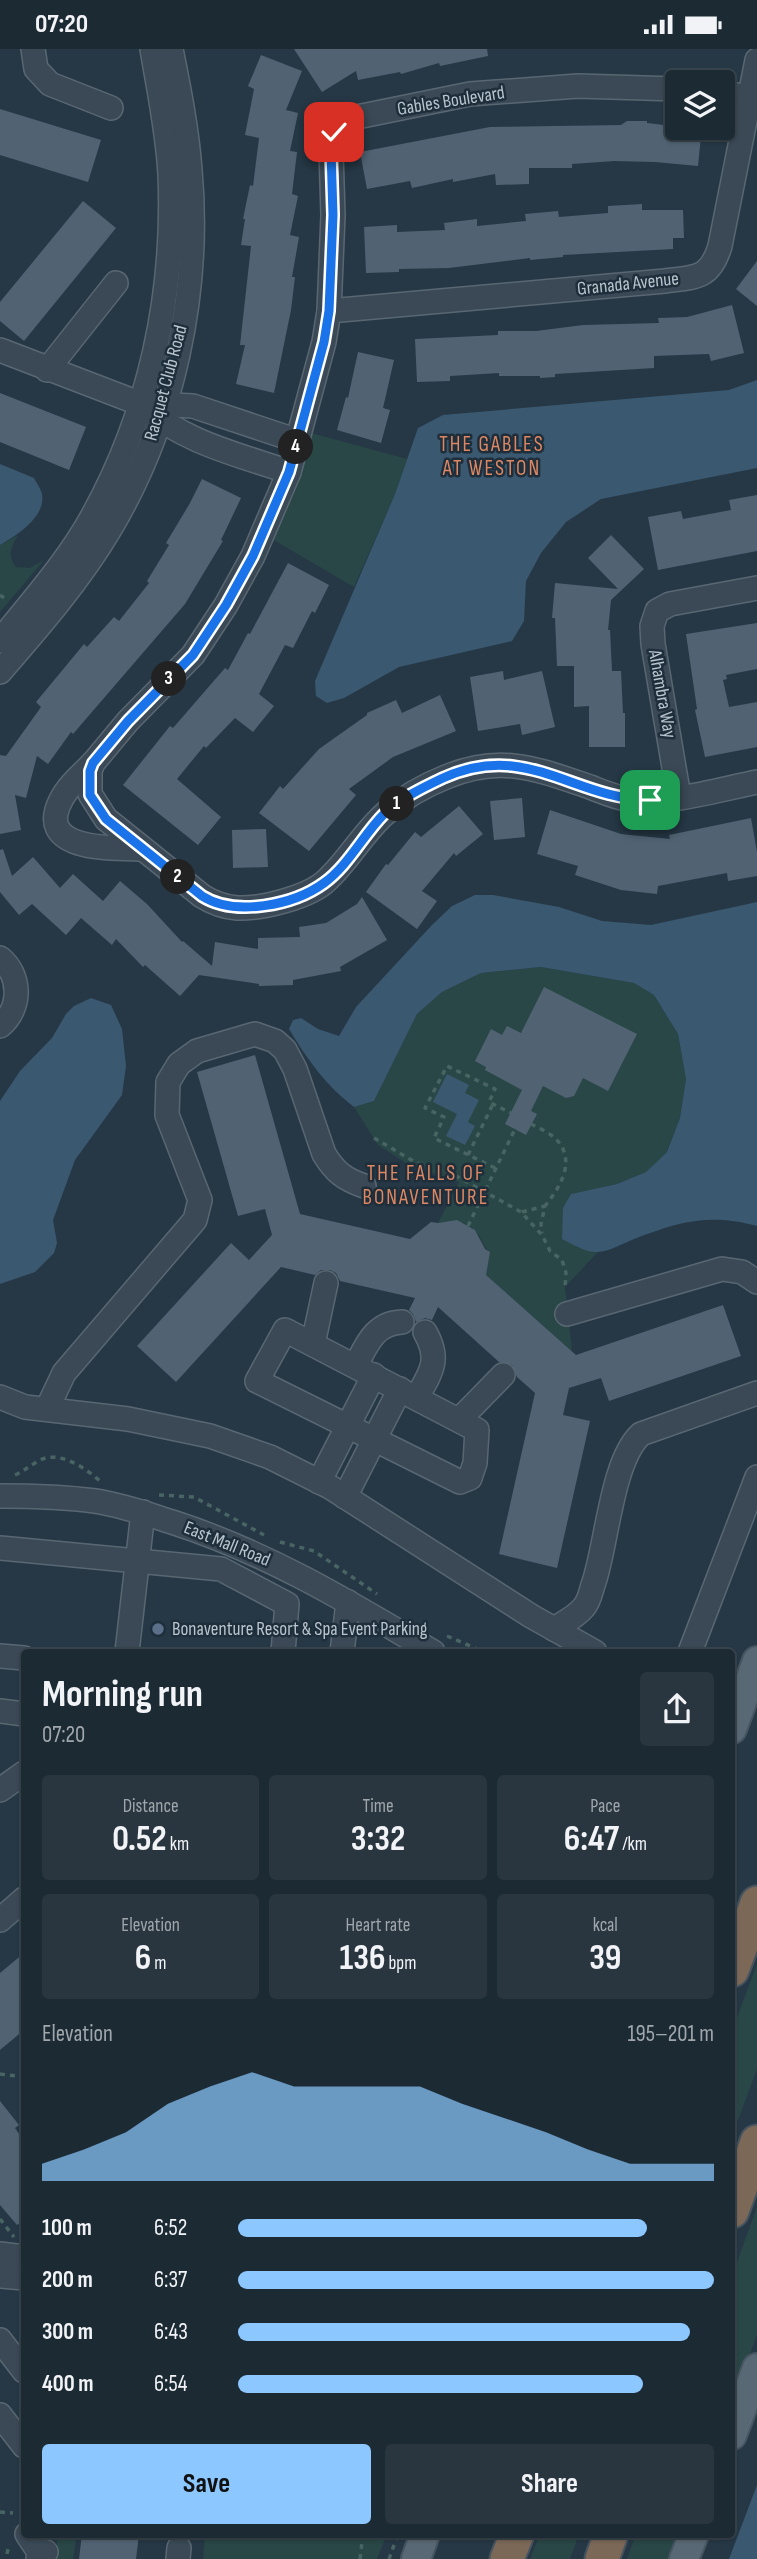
<!DOCTYPE html>
<html lang="en">
<head>
<meta charset="utf-8">
<style>
	:root { --surface:#1c2a34; --page:#293640; --text:#f1f3f6; --muted:#a0a7ac; --line:#3a464f; --accent:#8cc8ff }
	body { margin:0; font-family:"Sofia Sans Condensed",sans-serif; background:var(--page); color:var(--text); height:100vh; display:flex; flex-direction:column; font-size:26px; white-space:nowrap }
	* { box-sizing:border-box; margin:0 }
	p { font-size:23px; color:var(--muted) }
	.icon { flex:none; width:38px; height:38px; fill:none; stroke:currentColor; stroke-width:2; stroke-linecap:round; stroke-linejoin:round }
	.map { position:relative; flex:1; overflow:hidden }
	.sheet { position:absolute; left:21px; top:1600px; width:714px; height:889px; display:flex; flex-direction:column; background:var(--surface); border-radius:7px; box-shadow:0 2px 5px #0004,0 0 0 2px var(--line) }
	.sheet>* { flex:none }
	.fabs { position:absolute; left:665px; top:21px; display:grid; gap:14px }
	.fabs a { display:grid; place-items:center; width:70px; height:70px; border-radius:7px; background:var(--surface); box-shadow:0 2px 5px #0004,0 0 0 2px var(--line); font-size:35px }
	.pin { position:absolute; display:grid; place-items:center; width:60px; height:60px; color:#fff; margin:-30px; border-radius:14px; box-shadow:0 4px 10px #0006 }
	.km { position:absolute; width:35px; height:35px; margin:-18px; border-radius:50%; background:#222; color:#fff; font-size:19px; line-height:35px; text-align:center }
	.round { display:grid; place-items:center; flex:none; width:74px; height:74px; border-radius:7px; background:var(--page) }
	.overview { display:flex; align-items:center; justify-content:space-between; height:119px; padding:0 21px }
	h1 { font-size:38px; font-weight:700; line-height:52px }
	.stats { display:grid; grid-template-columns:repeat(3,1fr); gap:10px; height:119px; padding:7px 21px }
	.stats div { display:grid; align-content:center; border-radius:7px; background:var(--page); text-align:center }
	.stats b { font-size:35px; font-weight:700 }
	.stats small { font-size:19px; font-weight:400 }
	.stats p { font-size:19px }
	.chart { height:196px; padding:14px 21px }
	.chart p { display:flex; justify-content:space-between }
	.chart svg { width:100%; height:126px; margin-top:7px; fill:var(--accent); opacity:.7 }
	.cta { display:flex; gap:14px; margin-top:auto; padding:14px 21px }
	.cta a { flex:1; height:80px; border-radius:7px; background:var(--accent); color:#111; font-size:28px; font-weight:700; line-height:80px; text-align:center }
	.cta a+a { background:var(--page); color:var(--text) }
	ul { padding:0 21px; list-style:none; font-size:23px }
	li { display:grid; grid-template-columns:112px 84px 1fr; align-items:center; height:52px }
	li i { height:18px; border-radius:9px; background:var(--accent) }
	.status { display:flex; justify-content:space-between; align-items:center; height:49px; padding:0 35px; background:var(--surface); direction:ltr }
	.status svg { height:19px; fill:currentColor }
	.map>svg:first-child { display:block }
	.green { fill:#284746 }
	.water { fill:#3a586f }
	.building { fill:#516373 }
	.lines { fill:none; stroke-linecap:round; stroke-linejoin:round }
	.minor-casing { stroke:#596772; stroke-width:26 }
	.major-casing { stroke:#475561; stroke-width:32 }
	.highway-casing { stroke:#45545f; stroke-width:37 }
	.path { stroke:#486463; stroke-width:3.5; stroke-dasharray:5 5; stroke-linecap:butt }
	.minor { stroke:#3a4955; stroke-width:23 }
	.major { stroke:#596875; stroke-width:28 }
	.highway { stroke:#7b6857; stroke-width:33 }
	.route-casing { stroke:#fff; stroke-width:14 }
	.route { stroke:#1a73e8; stroke-width:9 }
	.service-dot { fill:#5c6f8a; stroke:#1f2e3b; stroke-width:2.5 }
	.labels { text-anchor:middle; dominant-baseline:central; stroke-width:5; stroke-linejoin:round; paint-order:stroke }
	.street-label { font-size:19px; fill:#b8c4ce; stroke:#1f2e3b }
	.poi-label { font-size:19px; fill:#b8c4ce; stroke:#1f2e3b; text-anchor:start }
	.neighbourhood-label { font-size:21px; letter-spacing:2px; fill:#de8863; stroke:#1f2e3b }
</style>
</head>
<body>
<div class="status"><b>07:20</b><svg viewBox="0 0 49 12"><path d="M0 12V9h3v3zM5 12V6h3v6zM10 12V3h3v9zM15 12V0h3v12zM26 1h20v11H26zM47 4h2v5h-2z"/></svg></div>
<div class="map">
<svg width="757" height="2510" viewBox="0 0 757 2510">
	<rect width="100%" height="100%" fill="#263846"/>
	<g class="green">
		<polygon points="311,384 407,410 395,445 354,538 272,490"/>
		<path d="M18,486c-7,12 -11,20 -2,32l14,1 14,-8 -44,52v-67z"/>
		<path d="M541,918l93,16 20,12 24,39 8,45 -6,39 -13,34 -21,20 -29,12 -45,10 5,53 21,5 -33,35 7,64 -91,-80 9,-19c-7,-5 -8,-13 -13,-19 -10,-13 -24,-12 -39,-10l21,-41 -50,-17 -31,-20 -24,-38 20,-6 43,-87 25,-22 39,-19z"/>
		<polygon points="757,1915 757,2020 732,2087 732,1982"/>
		<polygon points="757,2158 757,2286 732,2353 732,2227"/>
		<polygon points="58,2485 77,2485 73,2510 55,2510"/>
		<polygon points="205,2485 387,2485 377,2510 203,2510"/>
		<polygon points="540,2485 579,2485 570,2510 530,2510"/>
		<polygon points="636,2485 682,2485 672,2510 627,2510"/>
	</g>
	<g class="water">
		<polygon points="757,331 757,419 601,450 566,473 541,504 526,532 524,572 512,592 399,618 344,649 327,654 316,647 315,632 395,445 418,379 443,366 729,341"/>
		<path d="M0,415l34,14c2,4 7,11 8,16 4,23 -25,41 -42,51z"/>
		<path d="M475,846h18l66,12 43,14 49,4 106,-23v324c-49,-13 -78,-4 -123,13 -10,4 -26,13 -36,13 -12,1 -26,-8 -36,-13l1,-31 8,-14 46,-10 29,-12 21,-20 13,-34 6,-39 -8,-45 -24,-39 -20,-12 -93,-16 -60,6 -39,19 -25,22 -43,87 -20,6c-28,-21 -47,-48 -65,-78l4,-9 8,-2 17,11 21,7 17,-29 76,-82 20,-19z"/>
		<polygon points="91,949 111,956 122,980 126,1017 122,1046 75,1111 53,1171 57,1194 54,1204 35,1223 0,1235 0,1052 20,1022 52,989 66,965 74,957"/>
		<polygon points="447,1025 469,1036 465,1044 479,1051 468,1073 475,1077 465,1096 446,1087 457,1065 433,1053"/>
		<polygon points="757,2436 757,2510 729,2510"/>
	</g>
	<g class="building">
		<polygon points="294,0 487,0 488,7 440,17 439,14 401,25 400,23 358,31 356,22 322,43"/>
		<polygon points="261,6 302,22 286,61 298,64 290,102 297,103 292,145 298,147 290,186 299,188 292,228 295,228 291,261 274,344 236,335 245,296 240,296 251,197 241,196 245,170 243,170 250,136 253,137 259,89 245,86 254,40 248,37"/>
		<polygon points="0,60 101,91 88,133 0,106"/>
		<polygon points="627,72 647,72 647,74 689,79 688,86 701,87 698,117 655,113 614,112 572,115 572,119 529,119 529,135 496,136 495,125 453,133 453,130 412,139 410,132 367,140 360,103 490,78 621,76"/>
		<polygon points="83,152 116,179 24,292 0,272 0,253"/>
		<polygon points="642,155 642,161 683,161 684,189 673,189 673,200 563,206 563,208 530,211 530,209 449,219 399,220 399,223 366,224 364,178 397,176 397,183 445,181 444,174 477,170 477,177 526,172 525,165 558,162 559,168 608,164 608,157"/>
		<polygon points="757,212 757,257 736,240"/>
		<polygon points="732,256 744,304 711,312 709,305 654,307 654,319 555,325 555,328 540,329 540,327 499,327 499,324 450,327 450,332 417,333 415,290 498,286 498,282 536,282 583,276 659,274 658,269 687,268"/>
		<polygon points="358,303 394,311 383,359 390,361 381,394 337,381 346,348 348,349"/>
		<polygon points="0,344 86,378 69,421 0,393"/>
		<polygon points="202,430 241,449 221,491 223,492 185,555 73,685 71,683 48,715 37,707 26,749 15,746 21,781 0,785 0,706 6,707 41,658 36,653 84,595 87,598 114,568 119,572 149,534 147,532 169,496 166,494 190,454"/>
		<polygon points="757,446 757,502 658,521 648,468 681,462 683,470 731,461 729,451"/>
		<polygon points="611,486 644,520 611,551 608,581 610,581 612,622 621,622 623,664 625,664 625,698 589,698 589,657 574,658 574,617 557,617 555,569 552,569 555,534 618,540 588,509"/>
		<polygon points="288,514 329,536 315,564 312,562 293,599 285,596 259,645 274,657 253,683 235,669 206,699 204,697 177,730 221,768 198,796 123,736 170,677 173,679 225,619 228,621 248,584 250,585"/>
		<polygon points="757,574 757,620 726,626 727,630 723,631 729,658 757,653 757,698 705,708 695,661 697,660 686,585"/>
		<polygon points="503,622 504,631 542,622 555,678 522,686 520,675 478,682 470,628"/>
		<polygon points="440,646 456,682 393,708 349,740 356,746 309,802 259,764 280,737 283,740 319,700 367,666 367,664 396,651 402,664"/>
		<polygon points="522,749 525,788 494,791 490,752"/>
		<polygon points="459,757 483,785 456,807 454,804 422,842 437,852 417,880 366,843 386,815 388,816 415,783 421,788"/>
		<polygon points="550,761 621,785 670,790 669,786 751,769 757,803 757,827 728,832 727,824 658,837 657,845 621,841 575,826 578,817 537,805"/>
		<polygon points="266,780 268,818 233,819 232,781"/>
		<polygon points="3,800 12,827 33,808 60,839 73,825 103,852 120,832 147,855 182,893 183,892 212,917 215,893 258,900 258,889 300,888 299,878 326,874 357,855 362,848 387,891 340,918 341,922 293,931 293,936 259,937 259,935 199,926 180,947 145,916 143,918 116,890 112,896 81,869 66,886 32,855 19,866 0,843 0,801"/>
		<polygon points="544,938 637,985 608,1042 583,1029 574,1047 566,1049 543,1037 531,1062 537,1065 526,1086 505,1075 522,1041 485,1021 486,1018 475,1012 491,980 502,986 507,977 521,984"/>
		<polygon points="255,1006 300,1165 410,1190 431,1173 438,1174 457,1171 475,1181 485,1200 490,1203 486,1226 576,1306 723,1256 741,1307 609,1352 601,1329 569,1339 563,1366 590,1372 557,1519 499,1505 535,1344 517,1328 512,1316 499,1313 438,1258 432,1271 425,1269 416,1273 413,1265 409,1261 415,1249 340,1232 336,1224 330,1221 321,1221 315,1226 281,1218 176,1333 137,1297 231,1194 249,1211 272,1186 265,1160 238,1167 197,1023"/>
		<polygon points="24,1904 24,1981 0,2001 0,1924"/>
		<polygon points="0,2052 19,2076 15,2079 24,2092 24,2171 17,2176 0,2156"/>
		<polygon points="82,2485 139,2485 136,2510 79,2510"/>
	</g>
	<g class="lines">
		<defs>
			<g id="minor">
				<polyline points="33,0 36,20 50,35 111,59"/>
				<path d="M677,40l-99,-3 -108,8 -113,23 -19,9 -4,6 -3,19 2,64 -4,96 -5,31 -35,130 -36,84 -27,49 -33,50 -65,66 -35,42 -3,8v23l16,25 96,77c11,7 23,11 35,12 25,1 73,-11 90,-28 22,-20 37,-49 60,-68 16,-14 39,-27 59,-35 56,-23 91,-8 144,10 13,5 27,11 41,13 41,4 86,-10 126,-18"/>
				<polyline points="723,44 757,49"/>
				<path d="M329,262l336,-30c31,-4 45,-2 55,-35l37,-186"/>
				<path d="M0,301l141,54c41,38 96,50 148,68"/>
				<polyline points="47,321 116,234"/>
				<polyline points="151,355 193,357 298,392"/>
				<path d="M0,592c32,-40 67,-79 92,-124 58,-104 83,-223 78,-342 -2,-42 -11,-84 -18,-126"/>
				<path d="M0,623c39,-45 80,-92 110,-143 63,-106 91,-237 80,-359 -3,-41 -11,-81 -19,-121"/>
				<path d="M93,714c-11,11 -25,23 -32,37 -27,52 53,48 82,49"/>
				<polyline points="679,748 653,595 652,577 657,562 670,555 757,539"/>
				<path d="M0,909c21,17 22,50 0,68"/>
				<polyline points="567,1265 722,1220 742,1223 757,1233"/>
				<polygon points="285,1281 477,1381 475,1414 470,1429 460,1433 257,1332"/>
				<polyline points="313,1295 326,1234"/>
				<path d="M356,1316c11,-21 19,-42 46,-43"/>
				<polyline points="0,1348 25,1358 128,1370 210,1387 270,1408 330,1438 531,1567 595,1603"/>
				<path d="M417,1348c14,-25 24,-37 8,-65"/>
				<path d="M47,1360l17,-36 131,-153 5,-20 -33,-85 1,-33 11,-18 18,-13 58,-17 20,7 10,9 10,19 29,85c11,18 20,25 40,32"/>
				<polyline points="459,1371 503,1326"/>
				<polyline points="319,1433 374,1326"/>
				<path d="M0,1447c31,0 65,1 95,5 27,4 52,13 77,21 94,30 177,80 261,130"/>
				<polyline points="345,1448 400,1340"/>
				<polyline points="0,1499 221,1520 287,1555 283,1603"/>
				<path d="M554,1580c11,-7 22,-12 30,-22 6,-7 7,-17 10,-25 13,-39 18,-122 47,-148l116,-41"/>
				<polyline points="127,1603 143,1463"/>
				<polyline points="342,1603 348,1553"/>
				<polyline points="690,1603 757,1428"/>
				<polyline points="0,1607 24,1609"/>
				<polyline points="0,1662 24,1665"/>
				<polyline points="0,1741 24,1724"/>
				<polyline points="0,1871 24,1850"/>
				<polyline points="0,2205 24,2208"/>
				<polyline points="0,2227 24,2229"/>
				<polyline points="0,2291 24,2322"/>
				<polyline points="0,2366 24,2397"/>
				<polyline points="27,2485 37,2500 46,2503 38,2510"/>
				<polyline points="178,2510 179,2499"/>
			</g>
			<g id="major">
				<polyline points="732,1680 757,1612"/>
				<polyline points="732,2386 757,2319"/>
				<polyline points="416,2510 425,2485"/>
				<polyline points="684,2510 694,2485"/>
			</g>
			<g id="highway">
				<polyline points="732,1921 757,1854"/>
				<polyline points="732,2162 757,2093"/>
				<polyline points="507,2510 517,2485"/>
				<polyline points="602,2510 611,2485"/>
			</g>
		</defs>
		<use href="#minor" class="minor-casing"/>
		<use href="#major" class="major-casing"/>
		<use href="#highway" class="highway-casing"/>
		<g class="path">
			<polyline points="0,546 7,551"/>
			<path d="M531,1075c8,4 19,9 25,15 21,22 4,48 -11,67"/>
			<polyline points="374,1089 415,1113 458,1128 521,1163 542,1186 550,1202 562,1211 566,1224 565,1238"/>
			<polyline points="468,1106 493,1055"/>
			<polyline points="495,1119 434,1089 444,1068 425,1059 447,1017 495,1040 489,1053 511,1064"/>
			<polyline points="522,1163 545,1157 541,1175 542,1184"/>
			<polyline points="468,1177 515,1080"/>
			<path d="M15,1426c9,-4 16,-10 25,-15 20,-10 47,9 61,22"/>
			<polyline points="159,1446 194,1448 264,1486"/>
			<polyline points="280,1493 314,1502 377,1545"/>
			<polyline points="447,1587 484,1603"/>
			<polyline points="0,2025 24,2028"/>
			<polyline points="0,2170 14,2188"/>
			<polyline points="0,2463 13,2464"/>
			<polyline points="7,2505 9,2495"/>
			<polyline points="360,2510 363,2485"/>
			<polyline points="389,2510 398,2485"/>
		</g>
		<use href="#minor" class="minor"/>
		<use href="#major" class="major"/>
		<use href="#highway" class="highway"/>
	</g>
	<g class="lines">
		<defs>
			<path id="route" d="M334,83l-3,19 2,64 -4,96 -5,31 -35,130 -36,84 -27,49 -33,50 -65,66 -35,42 -3,8v24l16,24 96,77c33,21 92,9 122,-13 24,-17 39,-48 60,-69 15,-15 40,-27 59,-36 84,-38 130,21 207,22"/>
		</defs>
		<use href="#route" class="route-casing"/>
		<use href="#route" class="route"/>
	</g>
	<circle class="service-dot" cx="158" cy="1580" r="7"/>
	<g class="labels">
		<g class="street-label">
			<text transform="translate(451 52) rotate(-9)">Gables Boulevard</text>
			<text transform="translate(628 235) rotate(-6)">Granada Avenue</text>
			<text transform="translate(166 334) rotate(-75)">Racquet Club Road</text>
			<text transform="translate(662 645) rotate(80)">Alhambra Way</text>
			<text transform="translate(227 1495) rotate(22)">East Mall Road</text>
		</g>
		<g class="poi-label">
			<text x="172" y="1580">Bonaventure Resort &amp; Spa Event Parking</text>
		</g>
		<g class="neighbourhood-label">
			<text x="492" y="395">THE GABLES<tspan x="492" dy="24">AT WESTON</tspan></text>
			<text x="426" y="1124">THE FALLS OF<tspan x="426" dy="24">BONAVENTURE</tspan></text>
		</g>
	</g>
</svg>
<div class="fabs">
<a><svg class="icon" aria-label="layers" viewBox="0 0 24 24"><path d="M12 4l9 5-9 5-9-5zM3 14l9 5 9-5"/></svg></a>
</div>
<div class="pin" style="left:650px;top:751px;background:#1e9e55"><svg class="icon" aria-label="arrive" viewBox="0 0 24 24"><path d="M6 21V4h12l-3 4 3 4H6"/></svg></div>
<div class="pin" style="left:334px;top:83px;background:#d93025"><svg class="icon" aria-label="check" viewBox="0 0 24 24"><path d="M5 12l5 5 9-10"/></svg></div>
<b class="km" style="left:397px;top:755px">1</b>
<b class="km" style="left:178px;top:828px">2</b>
<b class="km" style="left:169px;top:630px">3</b>
<b class="km" style="left:296px;top:398px">4</b>
<section class="sheet">
<div class="overview"><div><h1>Morning run</h1><p>07:20</p></div><a class="round"><svg class="icon" aria-label="share" viewBox="0 0 24 24"><path d="M12 15V3M7 8l5-5 5 5M5 13v7h14v-7"/></svg></a></div>
<div class="stats">
<div><p>Distance</p><b>0.52<small> km</small></b></div>
<div><p>Time</p><b>3:32</b></div>
<div><p>Pace</p><b>6:47<small> /km</small></b></div>
</div>
<div class="stats">
<div><p>Elevation</p><b>6<small> m</small></b></div>
<div><p>Heart rate</p><b>136<small> bpm</small></b></div>
<div><p>kcal</p><b>39</b></div>
</div>
<div class="chart"><p><span>Elevation</span>195–201 m</p>
<svg viewBox="0 0 160 44" preserveAspectRatio="none"><path d="M0 44V38L10 33L20 27L30 17L40 11L50 6L60 11L70 11L80 11L90 11L100 17L110 22L120 27L130 33L140 38L150 38L160 38V44z"/></svg>
</div>
<ul>
<li><b>100 m</b>6:52<i style="width:86%"></i></li>
<li><b>200 m</b>6:37<i style="width:100%"></i></li>
<li><b>300 m</b>6:43<i style="width:95%"></i></li>
<li><b>400 m</b>6:54<i style="width:85%"></i></li>
</ul>
<div class="cta"><a>Save</a><a>Share</a></div>
</section>
</div>
</body>
</html>
